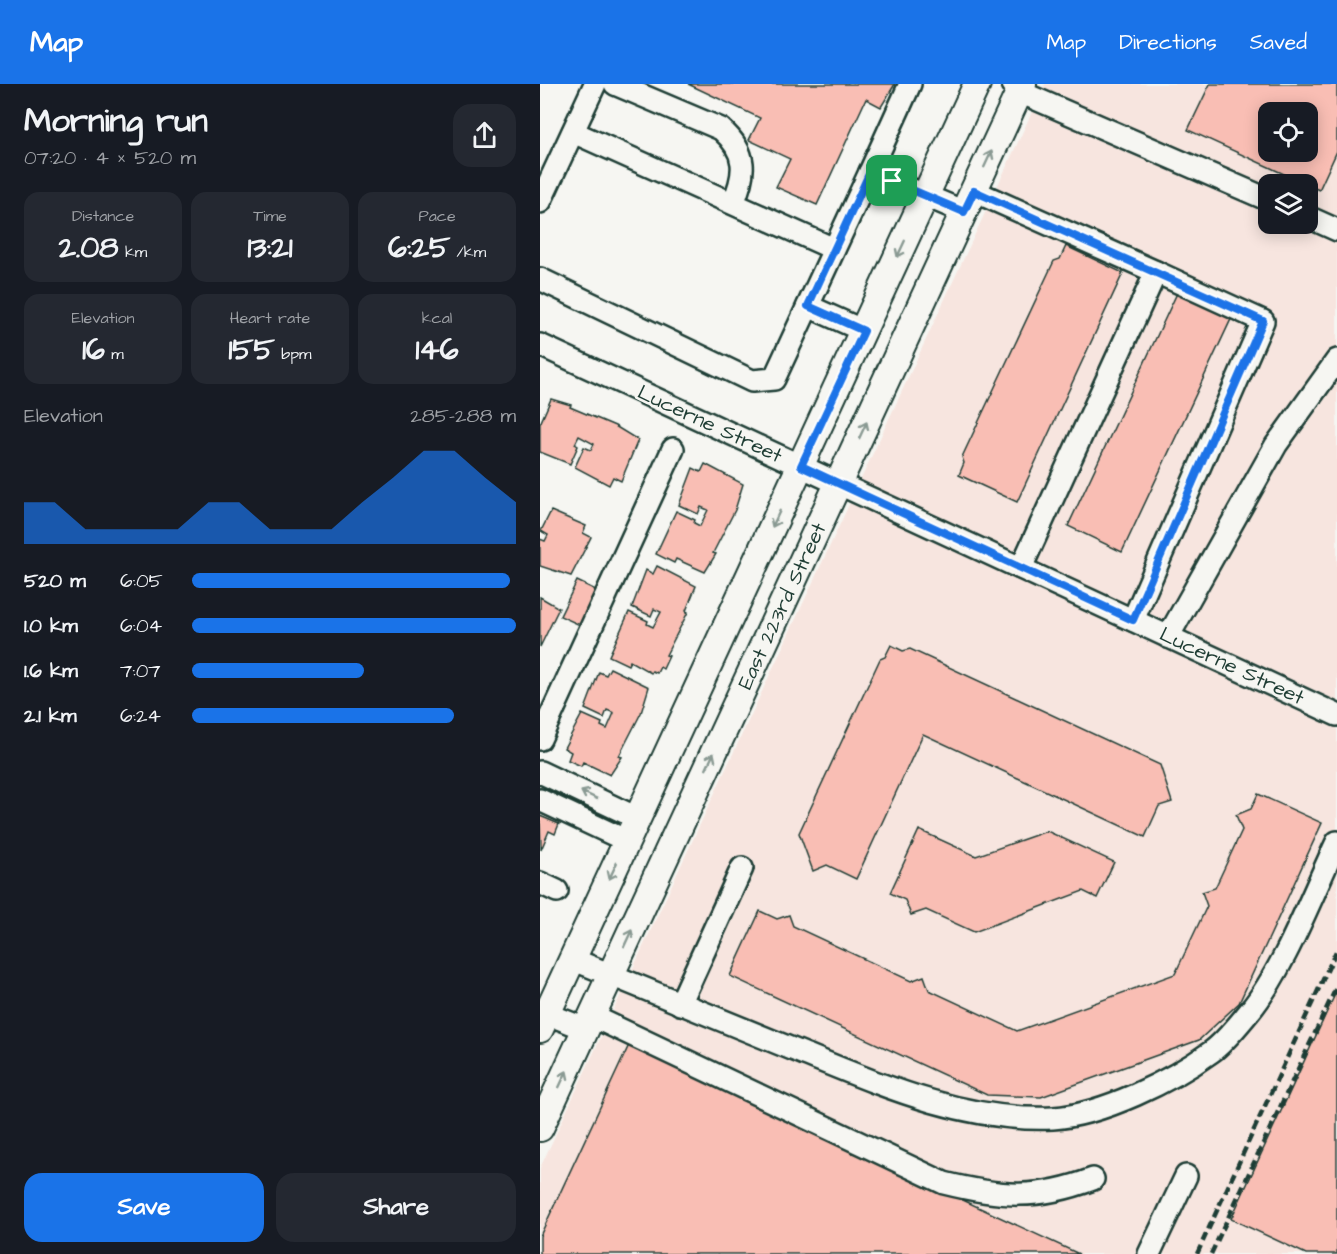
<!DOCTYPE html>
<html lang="en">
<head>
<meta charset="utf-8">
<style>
	:root { --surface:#171b24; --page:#242831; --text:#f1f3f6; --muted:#9ea1a6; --accent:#1a73e8 }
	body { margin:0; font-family:"Architects Daughter",sans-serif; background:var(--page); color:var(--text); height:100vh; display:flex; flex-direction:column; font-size:22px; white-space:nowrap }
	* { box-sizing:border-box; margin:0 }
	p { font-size:20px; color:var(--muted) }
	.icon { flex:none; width:33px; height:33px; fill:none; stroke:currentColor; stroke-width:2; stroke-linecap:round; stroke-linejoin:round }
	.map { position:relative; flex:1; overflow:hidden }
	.details { display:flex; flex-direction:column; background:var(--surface); width:540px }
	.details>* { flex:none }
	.fabs { position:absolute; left:718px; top:18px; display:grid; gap:12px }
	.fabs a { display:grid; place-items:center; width:60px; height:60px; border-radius:12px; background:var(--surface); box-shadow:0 3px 15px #0003; font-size:30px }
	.pin { position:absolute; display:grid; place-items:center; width:51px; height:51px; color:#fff; margin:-26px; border-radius:12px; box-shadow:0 3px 9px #0006 }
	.round { display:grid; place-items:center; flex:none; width:63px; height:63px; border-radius:18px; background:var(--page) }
	.head { display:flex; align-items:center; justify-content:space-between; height:102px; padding:0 24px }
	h1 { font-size:33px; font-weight:700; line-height:45px }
	.metrics { display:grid; grid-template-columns:repeat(3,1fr); gap:9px; height:102px; padding:6px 24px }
	.metrics div { display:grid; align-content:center; border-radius:15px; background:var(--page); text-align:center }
	.metrics b { font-size:30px; font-weight:700 }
	.metrics small { font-size:16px; font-weight:400 }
	.metrics p { font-size:16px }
	.chart { height:168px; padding:12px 24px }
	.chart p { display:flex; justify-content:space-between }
	.chart svg { width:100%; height:108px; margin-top:6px; fill:var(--accent); opacity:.7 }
	.primary-button { display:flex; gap:12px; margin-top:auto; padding:12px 24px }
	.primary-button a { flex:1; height:69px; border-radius:18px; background:var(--accent); color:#fff; font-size:24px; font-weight:700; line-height:69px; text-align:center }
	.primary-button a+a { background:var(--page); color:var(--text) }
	ul { padding:0 24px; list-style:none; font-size:20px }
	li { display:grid; grid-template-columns:96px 72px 1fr; align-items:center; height:45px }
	li i { height:15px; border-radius:8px; background:var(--accent) }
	header { display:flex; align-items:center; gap:36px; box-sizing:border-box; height:84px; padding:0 30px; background:var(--accent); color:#fff }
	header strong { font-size:28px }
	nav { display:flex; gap:33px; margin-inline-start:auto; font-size:21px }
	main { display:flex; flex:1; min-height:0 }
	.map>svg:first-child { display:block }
	.built { fill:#f7e5df; fill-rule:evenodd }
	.building { fill:#f9beb4; stroke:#1f3d34; stroke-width:1.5; fill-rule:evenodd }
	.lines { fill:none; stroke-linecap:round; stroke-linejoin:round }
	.minor-casing { stroke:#1f3d34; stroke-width:26 }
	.major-casing { stroke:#1f3d34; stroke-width:30 }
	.minor { stroke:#f6f6f2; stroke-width:21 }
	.major { stroke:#f6f6f2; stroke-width:26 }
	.rail { stroke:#1f3d34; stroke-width:4.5; stroke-dasharray:9 4.5; stroke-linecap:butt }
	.oneway { stroke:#8a9a93 }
	.route-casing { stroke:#fff; stroke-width:12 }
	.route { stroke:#1a73e8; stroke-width:8 }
	.labels { text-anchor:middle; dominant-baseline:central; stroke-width:5; stroke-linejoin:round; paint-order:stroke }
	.street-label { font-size:21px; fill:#1f3d34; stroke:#f6f6f2 }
</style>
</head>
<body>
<header>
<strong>Map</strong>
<nav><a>Map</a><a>Directions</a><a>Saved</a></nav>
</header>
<main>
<section class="details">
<div class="head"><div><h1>Morning run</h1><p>07:20 · 4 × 520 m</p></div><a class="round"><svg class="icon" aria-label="share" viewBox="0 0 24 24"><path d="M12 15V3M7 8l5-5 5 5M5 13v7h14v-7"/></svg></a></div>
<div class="metrics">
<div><p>Distance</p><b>2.08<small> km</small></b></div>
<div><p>Time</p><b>13:21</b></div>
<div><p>Pace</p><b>6:25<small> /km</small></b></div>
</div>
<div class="metrics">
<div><p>Elevation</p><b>16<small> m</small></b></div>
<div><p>Heart rate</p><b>155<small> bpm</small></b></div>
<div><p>kcal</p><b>146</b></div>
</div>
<div class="chart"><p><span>Elevation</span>285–288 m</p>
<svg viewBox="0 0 160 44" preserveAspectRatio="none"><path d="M0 44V27L10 27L20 38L30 38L40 38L50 38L60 27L70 27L80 38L90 38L100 38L110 27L120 17L130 6L140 6L150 17L160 27V44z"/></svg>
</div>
<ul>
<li><b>520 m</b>6:05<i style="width:98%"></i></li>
<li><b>1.0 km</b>6:04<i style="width:100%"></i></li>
<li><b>1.6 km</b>7:07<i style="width:53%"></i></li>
<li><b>2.1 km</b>6:24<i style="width:81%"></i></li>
</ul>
<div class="primary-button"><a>Save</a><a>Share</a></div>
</section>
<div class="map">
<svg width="797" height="1170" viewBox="0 0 797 1170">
	<rect width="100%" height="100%" fill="#f6f6f2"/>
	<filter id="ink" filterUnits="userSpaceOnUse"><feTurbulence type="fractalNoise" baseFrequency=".0167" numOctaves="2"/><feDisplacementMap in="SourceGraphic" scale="12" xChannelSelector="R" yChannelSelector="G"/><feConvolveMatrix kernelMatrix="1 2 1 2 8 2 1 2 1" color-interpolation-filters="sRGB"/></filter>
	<g filter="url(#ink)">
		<path class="built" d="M505,0h292v1170h-797v-86zM729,28h39v40h-39zM729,100h39v40h-39z"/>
		<g class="building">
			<polygon points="148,0 355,0 341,23 326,15 277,121 236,103 250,75 209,56 220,34"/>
			<path d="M670,0h127v67l-18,39 -131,-60zM729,28h39v40h-39z"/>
			<polygon points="526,162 583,189 477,418 419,391 424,379 422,373 514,177 520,175"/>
			<polygon points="638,207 692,233 582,468 528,442"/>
			<polygon points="11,315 31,321 30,323 75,342 98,356 81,397 73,393 69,401 35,383 44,363 51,366 54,360 39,352 35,360 38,362 30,380 0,368 0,340"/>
			<polygon points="165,380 203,400 195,426 173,469 176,470 165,488 136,475 134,479 116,470 136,427 155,436 154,439 160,442 168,426 161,423 158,430 139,421 153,384 161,388"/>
			<polygon points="11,427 46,442 43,449 51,453 31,492 0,482 0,455 5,457 8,451 1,447"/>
			<polygon points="117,482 156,502 146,527 148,528 126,571 129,572 123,585 120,583 117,589 112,587 111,589 90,577 88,581 69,572 89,528 108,537 107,540 113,543 121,528 114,525 111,532 92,523 106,486 113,490"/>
			<polygon points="37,497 56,506 40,541 20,532"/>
			<polygon points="0,513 19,524 0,563"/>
			<polygon points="351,561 363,567 370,565 620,681 632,718 619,722 605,753 383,650 316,795 287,781 273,787 259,749 340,575 345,573"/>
			<polygon points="70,584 109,603 101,629 79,672 82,673 70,691 43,678 41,682 28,676 31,668 24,664 42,630 62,639 61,642 67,645 74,629 67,626 64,634 45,625 59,588 66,591"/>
			<polygon points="718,710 782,739 699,919 659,956 501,1013 447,1011 190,892 220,827 237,835 249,831 253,842 371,897 384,892 389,906 477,947 635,890 667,822 662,808 675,804 702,746 696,731 711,725"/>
			<polygon points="0,732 19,740 15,750 9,747 1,766"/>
			<polygon points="379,746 436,772 507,747 574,778 557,814 543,807 434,848 386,826 371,831 365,816 350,809"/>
			<polygon points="797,906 797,1170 766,1170 691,1135"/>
			<polygon points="89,961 539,1170 0,1170 0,1152"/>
		</g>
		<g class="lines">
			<defs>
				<g id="minor">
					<path d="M75,0l106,45c27,24 25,44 12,74"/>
					<polyline points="473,0 480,8 729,116"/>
					<polyline points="33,48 294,165"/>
					<polyline points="330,88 370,0"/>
					<polyline points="434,107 616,188"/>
					<polyline points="0,118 55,0"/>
					<polyline points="768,133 797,146"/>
					<polyline points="0,195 212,297 234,295 330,88 424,128"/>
					<polyline points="268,222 324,247"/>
					<polyline points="0,261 797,631"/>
					<polyline points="481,484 616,188 723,237 593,536"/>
					<polyline points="628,553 736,361 797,276"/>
					<polyline points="0,655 133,365"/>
					<polyline points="0,688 97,734"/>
					<polyline points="0,716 87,757"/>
					<polyline points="0,799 17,807"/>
					<path d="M32,875c77,31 153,63 230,94 79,32 163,69 251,65 49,-3 118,-37 158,-66 14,-10 27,-27 38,-40 35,-42 64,-120 88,-170"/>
					<polyline points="140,920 202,784"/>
					<polyline points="0,927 46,945"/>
					<path d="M52,932l352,167c56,14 94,17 149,-4"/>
					<polyline points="609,1170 646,1092"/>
				</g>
				<g id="major">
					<polyline points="0,945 437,0"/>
					<polyline points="0,1044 483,0"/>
				</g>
			</defs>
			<use href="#minor" class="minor-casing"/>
			<use href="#major" class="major-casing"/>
			<use href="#minor" class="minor"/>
			<use href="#major" class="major"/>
			<g class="rail">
				<polyline points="657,1170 797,865"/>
				<polyline points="671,1170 797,902"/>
			</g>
		</g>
		<defs><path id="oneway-shaft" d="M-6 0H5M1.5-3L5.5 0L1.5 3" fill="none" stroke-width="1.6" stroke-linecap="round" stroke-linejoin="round" transform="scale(1.5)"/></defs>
		<g class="oneway">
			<use href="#oneway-shaft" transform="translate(448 75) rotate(-65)"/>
			<use href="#oneway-shaft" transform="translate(361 165) rotate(115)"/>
			<use href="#oneway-shaft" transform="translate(323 346) rotate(-65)"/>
			<use href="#oneway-shaft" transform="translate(236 435) rotate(115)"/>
			<use href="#oneway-shaft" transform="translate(170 677) rotate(-65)"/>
			<use href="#oneway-shaft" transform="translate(49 711) rotate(-154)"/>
			<use href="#oneway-shaft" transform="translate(73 787) rotate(115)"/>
			<use href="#oneway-shaft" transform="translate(88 854) rotate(-65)"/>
			<use href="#oneway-shaft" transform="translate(23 995) rotate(-65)"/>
		</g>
	</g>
	<g class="lines" filter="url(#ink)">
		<defs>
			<polygon id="route" points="330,88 424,128 434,107 723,237 593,536 261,382 324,247 268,222"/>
		</defs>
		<use href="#route" class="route-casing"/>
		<use href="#route" class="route"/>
	</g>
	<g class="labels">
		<g class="street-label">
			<text transform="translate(170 340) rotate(25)">Lucerne Street</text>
			<text transform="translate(242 522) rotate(-65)">East 223rd Street</text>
			<text transform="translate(692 582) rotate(25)">Lucerne Street</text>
		</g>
	</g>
</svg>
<div class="fabs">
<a><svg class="icon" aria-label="locate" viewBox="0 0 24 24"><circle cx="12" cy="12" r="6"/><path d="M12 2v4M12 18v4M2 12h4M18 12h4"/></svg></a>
<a><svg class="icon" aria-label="layers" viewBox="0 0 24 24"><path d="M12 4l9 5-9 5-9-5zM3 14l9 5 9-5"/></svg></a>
</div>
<div class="pin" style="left:352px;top:97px;background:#1e9e55"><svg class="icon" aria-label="arrive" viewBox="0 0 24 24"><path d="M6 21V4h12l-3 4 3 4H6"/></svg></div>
</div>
</main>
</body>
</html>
